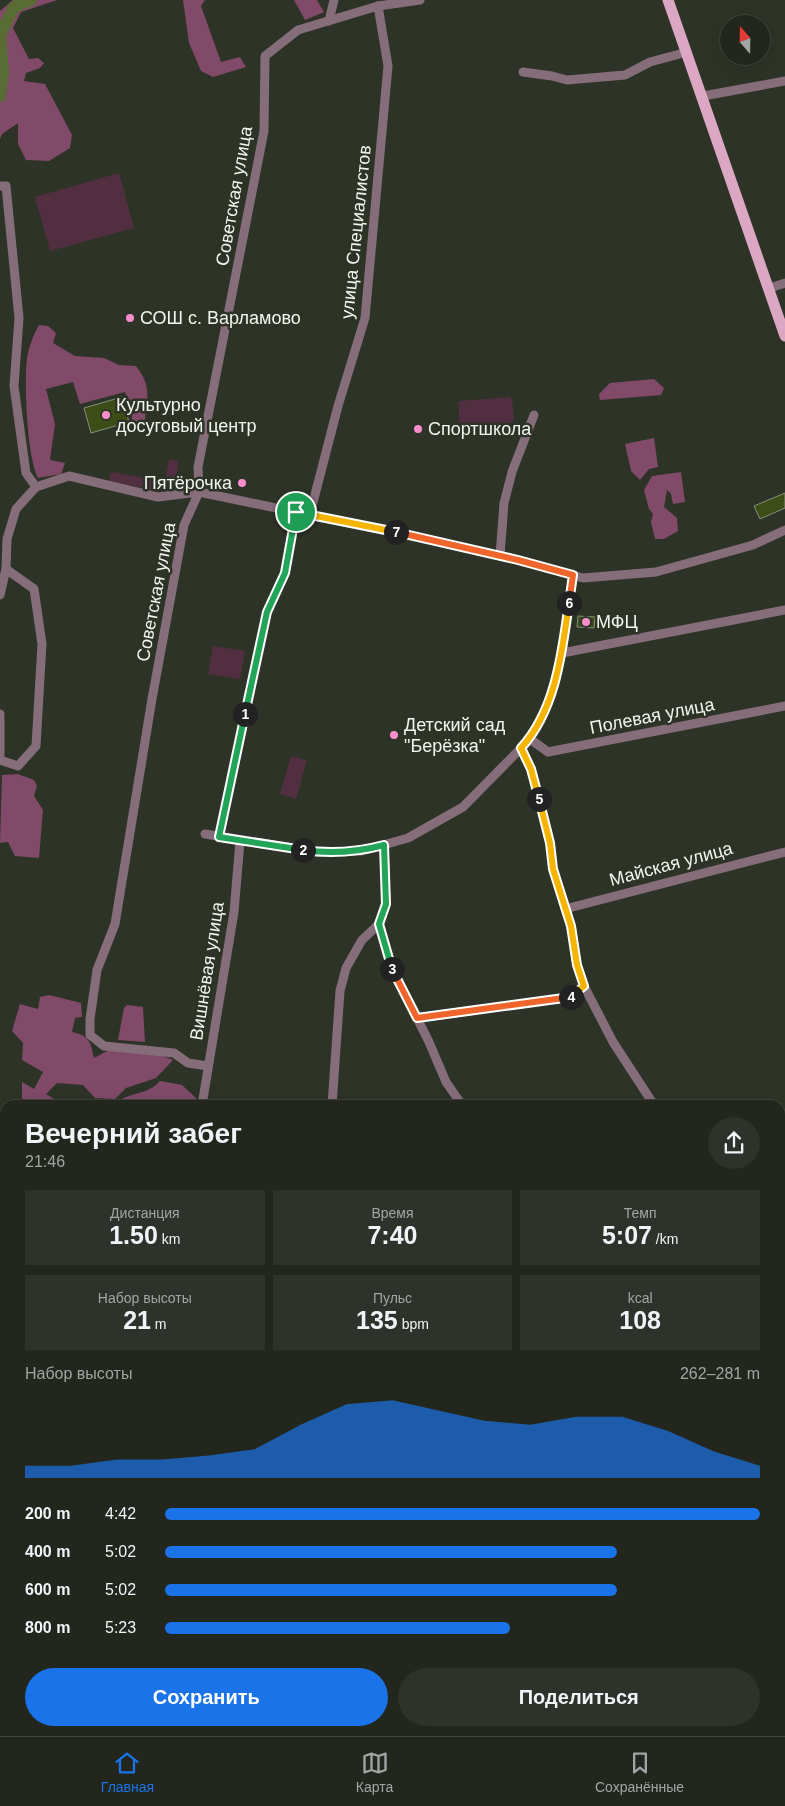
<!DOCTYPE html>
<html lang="ru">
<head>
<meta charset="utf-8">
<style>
	:root { --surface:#22261d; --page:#2e322a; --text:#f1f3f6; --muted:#a2a5a4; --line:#3f433b; --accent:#1a73e8 }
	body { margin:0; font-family:Helvetica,sans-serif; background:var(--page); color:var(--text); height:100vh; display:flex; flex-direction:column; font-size:19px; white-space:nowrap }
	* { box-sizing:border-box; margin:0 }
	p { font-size:16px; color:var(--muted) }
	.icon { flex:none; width:28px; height:28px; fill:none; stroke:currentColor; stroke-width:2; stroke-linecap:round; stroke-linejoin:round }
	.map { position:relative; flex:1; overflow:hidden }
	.side { position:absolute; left:0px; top:1100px; width:785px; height:636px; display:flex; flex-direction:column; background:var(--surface); border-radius:15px 15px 0 0; box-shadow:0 5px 20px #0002,0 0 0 1px var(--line) }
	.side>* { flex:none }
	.needle { width:32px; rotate:340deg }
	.fabs { position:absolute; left:720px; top:15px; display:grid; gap:10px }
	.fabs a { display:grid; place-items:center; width:50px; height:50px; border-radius:50%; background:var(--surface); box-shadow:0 5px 20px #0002,0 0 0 1px var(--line); font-size:25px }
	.pin { position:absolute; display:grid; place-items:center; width:42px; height:42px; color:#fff; margin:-21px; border:2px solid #fff; border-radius:50%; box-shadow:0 1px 5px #0007 }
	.km { position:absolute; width:25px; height:25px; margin:-12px; border-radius:50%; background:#222; color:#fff; font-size:14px; line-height:25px; text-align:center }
	.round { display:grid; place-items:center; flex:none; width:52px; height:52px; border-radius:26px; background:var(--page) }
	.summary { display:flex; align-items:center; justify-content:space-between; height:85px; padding:0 25px }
	h1 { font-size:28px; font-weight:800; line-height:38px }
	.figures { display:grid; grid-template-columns:repeat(3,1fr); gap:8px; height:85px; padding:5px 25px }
	.figures div { display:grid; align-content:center; border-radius:0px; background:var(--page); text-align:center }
	.figures b { font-size:25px; font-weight:800 }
	.figures small { font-size:14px; font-weight:400 }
	.figures p { font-size:14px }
	.chart { height:140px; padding:10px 25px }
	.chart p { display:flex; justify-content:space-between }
	.chart svg { width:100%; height:90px; margin-top:5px; fill:var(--accent); opacity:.7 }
	.cta { display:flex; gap:10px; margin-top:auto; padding:10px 25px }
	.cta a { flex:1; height:58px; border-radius:30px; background:var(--accent); color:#fff; font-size:20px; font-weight:800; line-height:58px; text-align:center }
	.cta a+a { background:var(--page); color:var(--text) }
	ul { padding:0 25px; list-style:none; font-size:16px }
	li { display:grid; grid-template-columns:80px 60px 1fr; align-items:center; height:38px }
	li i { height:12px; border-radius:6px; background:var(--accent) }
	.dock { display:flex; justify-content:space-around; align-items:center; height:70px; border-top:1px solid var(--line); background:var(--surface); font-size:14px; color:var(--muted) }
	.dock a { display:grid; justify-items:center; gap:2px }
	.dock .selected { color:var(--accent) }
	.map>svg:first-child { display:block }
	.green { fill:#512f41 }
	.forest { fill:#804a68 }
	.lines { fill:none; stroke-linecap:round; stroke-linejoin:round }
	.river { stroke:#596c34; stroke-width:12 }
	.building { fill:#3c4e15; stroke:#878d7f }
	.minor { stroke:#866d7a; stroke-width:9 }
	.major { stroke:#dca7c2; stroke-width:11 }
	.split-1-casing { stroke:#fff; stroke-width:10 }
	.split-2-casing { stroke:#fff; stroke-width:10 }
	.split-3-casing { stroke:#fff; stroke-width:10 }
	.split-4-casing { stroke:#fff; stroke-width:10 }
	.split-5-casing { stroke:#fff; stroke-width:10 }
	.split-6-casing { stroke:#fff; stroke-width:10 }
	.split-7-casing { stroke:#fff; stroke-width:10 }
	.split-8-casing { stroke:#fff; stroke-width:10 }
	.split-1 { stroke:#22a559; stroke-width:6 }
	.split-2 { stroke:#22a559; stroke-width:6 }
	.split-3 { stroke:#22a559; stroke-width:6 }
	.split-4 { stroke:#f0652b; stroke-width:6 }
	.split-5 { stroke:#f5b400; stroke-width:6 }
	.split-6 { stroke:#f5b400; stroke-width:6 }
	.split-7 { stroke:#f0652b; stroke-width:6 }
	.split-8 { stroke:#f5b400; stroke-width:6 }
	.poi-dot { fill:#f98fca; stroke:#2e3327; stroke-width:2 }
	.labels { text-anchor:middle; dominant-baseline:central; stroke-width:5; stroke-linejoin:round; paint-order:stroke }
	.street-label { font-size:18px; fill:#f1f5ed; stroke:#2e3327 }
	.poi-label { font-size:18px; fill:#f1f5ed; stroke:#2e3327; text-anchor:start }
</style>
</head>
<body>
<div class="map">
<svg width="785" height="1736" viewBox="0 0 785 1736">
	<rect width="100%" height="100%" fill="#2e3327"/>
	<g class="green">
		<polygon points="119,173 134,228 50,251 35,197"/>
		<polygon points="510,397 512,400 514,420 511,423 462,425 459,423 459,401"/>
		<polygon points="169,459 179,461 174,490 165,481"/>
		<polygon points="111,472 159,480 171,493 109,481"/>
		<polygon points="213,646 245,651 240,679 208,674"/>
		<polygon points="291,756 307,760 296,799 280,794"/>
		<polygon points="0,1645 5,1647 5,1731 88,1731 87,1736 0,1736"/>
	</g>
	<g class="forest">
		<polygon points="13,0 57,0 21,12 13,28 29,59 38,58 44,63 40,68 26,73 24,81 45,84 72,135 70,148 49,161 26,160 18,144 18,123 2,134 0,139 0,11"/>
		<polygon points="183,0 205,0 201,6 221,62 240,57 246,67 213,77 201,71 189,43"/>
		<polygon points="294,0 317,0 324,12 305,20"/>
		<path d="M39,325l9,1 8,7 -3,10 22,13 29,2 15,7 17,1c15,19 12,30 9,53l-7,6 -6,-2v-11l-7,-20 -45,12 -7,-22 -27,7 9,35 -5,36 15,3 -4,11 -23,4c-11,-21 -14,-95 -11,-120 2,-12 6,-22 12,-33z"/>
		<polygon points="654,379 664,388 661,395 600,400 599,394 610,383"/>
		<polygon points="654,438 658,467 649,469 640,480 631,471 625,444"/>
		<polygon points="681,472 685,502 673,504 671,494 667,490 664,507 677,518 678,531 664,539 655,539 651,522 653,514 649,509 644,490 652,476"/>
		<polygon points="18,774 34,780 37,786 34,796 43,810 39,858 15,856 8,842 0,843 2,775"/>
		<path d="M49,995l32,8 1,14 -7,1 -3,14c18,4 18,9 22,26l17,-9 47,5 15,6 -17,18 -30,10 -11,11 -20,-1 -12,-13 -26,-2 -11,11 18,11h-35l-7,-4v-19l12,7 9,-17 -21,-12 1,-17 -11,-12 8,-27 18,5 2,-12z"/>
		<polygon points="127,1005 143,1007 145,1042 118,1040 124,1008"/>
		<path d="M160,1081l22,4 14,13 -1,7h-75l2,-6c16,-8 26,-5 38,-18z"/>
	</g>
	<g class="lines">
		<polyline class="river" points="0,96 3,71 0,35 14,7 31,0"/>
	</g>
	<g class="building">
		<polygon points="122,397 129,422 91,433 84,408"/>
		<polygon points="785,493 785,508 760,519 754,506"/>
		<polygon points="578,616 595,617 594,628 577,627"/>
	</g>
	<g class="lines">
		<g class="minor">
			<polyline points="329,21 334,0"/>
			<polyline points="523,72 552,76 567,80 625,75 650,62 687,52"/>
			<polyline points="703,96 785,81"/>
			<polyline points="0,186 6,186 19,318 14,386 26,473 36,487 16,509 7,539 6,569 0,595"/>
			<polyline points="770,288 785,283"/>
			<polyline points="36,487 69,476 158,497 199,492 416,537 519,560 583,578 656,572 753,545 785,530"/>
			<polyline points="310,514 338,406 365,318 388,66 378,6"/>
			<polyline points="500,556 504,503 512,472 534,415"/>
			<polyline points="562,653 785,610"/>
			<polyline points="0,714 0,756"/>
			<polyline points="530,739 548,752 785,706"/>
			<polyline points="521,748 531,769 550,843 553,869 571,926 577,965 584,986 613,1042 654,1105"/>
			<polyline points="0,760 18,766 36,746 42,644 34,589 6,569"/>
			<polyline points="205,834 318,852 362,851 408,838 463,807 530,739 549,701 562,653 573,575"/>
			<polyline points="219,837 267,612 285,573 296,511"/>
			<polyline points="384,845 386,904 379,924 391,966 429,1042 446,1082 462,1105"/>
			<polyline points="565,909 785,852"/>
			<polyline points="417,1018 572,997 584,986"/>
			<polyline points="208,1066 188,1063 174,1053 104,1046 90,1035 90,1019 97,970 115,924 152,699 184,525 199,492 198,467 264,131 265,56 298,30 378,6 420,0"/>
			<polyline points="202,1105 234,912 240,841"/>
			<polyline points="332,1105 340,991 346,968 362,940 379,924"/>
			<polyline points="255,1736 256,1731"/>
		</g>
		<polyline class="major" points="668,0 785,336"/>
	</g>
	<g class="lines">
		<defs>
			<polyline id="split-1" points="245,714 267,612 285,573 296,512"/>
			<polyline id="split-2" points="245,714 219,837 303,850"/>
			<path id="split-3" d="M303,850c27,4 55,2 81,-5l2,59 -7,20 13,45"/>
			<polyline id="split-4" points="392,969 417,1018 571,997"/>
			<polyline id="split-5" points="539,799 550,843 553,869 571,926 577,965 584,986 571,997"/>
			<path id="split-6" d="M539,799l-8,-30 -10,-21c35,-38 41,-96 48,-145"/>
			<polyline id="split-7" points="396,532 518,560 573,575 569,603"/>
			<polyline id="split-8" points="296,512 396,532"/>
		</defs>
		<use href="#split-1" class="split-1-casing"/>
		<use href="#split-2" class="split-2-casing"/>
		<use href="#split-3" class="split-3-casing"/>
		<use href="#split-4" class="split-4-casing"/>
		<use href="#split-5" class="split-5-casing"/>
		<use href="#split-6" class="split-6-casing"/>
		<use href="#split-7" class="split-7-casing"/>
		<use href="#split-8" class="split-8-casing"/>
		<use href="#split-1" class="split-1"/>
		<use href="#split-2" class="split-2"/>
		<use href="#split-3" class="split-3"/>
		<use href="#split-4" class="split-4"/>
		<use href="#split-5" class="split-5"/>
		<use href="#split-6" class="split-6"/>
		<use href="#split-7" class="split-7"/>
		<use href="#split-8" class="split-8"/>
	</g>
	<g class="poi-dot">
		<circle cx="130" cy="318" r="5"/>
		<circle cx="106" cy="415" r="5"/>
		<circle cx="418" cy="429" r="5"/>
		<circle cx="242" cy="483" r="5"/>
		<circle cx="586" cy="622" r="5"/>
		<circle cx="394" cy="735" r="5"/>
	</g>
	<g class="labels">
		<g class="street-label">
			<text transform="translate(234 196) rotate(-80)">Советская улица</text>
			<text transform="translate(356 232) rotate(-84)">улица Специалистов</text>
			<text transform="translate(156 592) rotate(-79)">Советская улица</text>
			<text transform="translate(652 716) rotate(-11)">Полевая улица</text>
			<text transform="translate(671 864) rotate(-15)">Майская улица</text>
			<text transform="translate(207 971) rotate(-81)">Вишнёвая улица</text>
		</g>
		<g class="poi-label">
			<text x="140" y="318">СОШ с. Варламово</text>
			<text x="116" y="405">Культурно<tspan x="116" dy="21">досуговый центр</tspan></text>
			<text x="428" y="429">Спортшкола</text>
			<text x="232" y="483" text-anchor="end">Пятёрочка</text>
			<text x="596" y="622">МФЦ</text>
			<text x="404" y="725">Детский сад<tspan x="404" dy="21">"Берёзка"</tspan></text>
		</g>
	</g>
</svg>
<div class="fabs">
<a><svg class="needle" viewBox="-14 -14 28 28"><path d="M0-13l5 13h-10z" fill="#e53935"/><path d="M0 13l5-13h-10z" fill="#a2a5a4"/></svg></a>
</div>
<div class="pin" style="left:296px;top:512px;background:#1e9e55"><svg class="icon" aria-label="arrive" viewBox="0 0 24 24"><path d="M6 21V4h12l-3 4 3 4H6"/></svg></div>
<b class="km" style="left:245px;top:714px">1</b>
<b class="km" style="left:303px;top:850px">2</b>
<b class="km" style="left:392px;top:969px">3</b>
<b class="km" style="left:571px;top:997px">4</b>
<b class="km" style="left:539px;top:799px">5</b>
<b class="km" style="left:569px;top:603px">6</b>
<b class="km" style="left:396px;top:532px">7</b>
<section class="side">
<div class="summary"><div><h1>Вечерний забег</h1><p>21:46</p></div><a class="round"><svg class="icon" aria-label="share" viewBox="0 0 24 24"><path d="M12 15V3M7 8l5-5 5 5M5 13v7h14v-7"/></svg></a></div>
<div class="figures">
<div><p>Дистанция</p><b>1.50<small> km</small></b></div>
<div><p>Время</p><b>7:40</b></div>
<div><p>Темп</p><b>5:07<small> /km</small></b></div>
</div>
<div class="figures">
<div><p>Набор высоты</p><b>21<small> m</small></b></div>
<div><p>Пульс</p><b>135<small> bpm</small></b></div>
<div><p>kcal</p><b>108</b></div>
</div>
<div class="chart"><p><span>Набор высоты</span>262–281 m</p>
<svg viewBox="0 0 160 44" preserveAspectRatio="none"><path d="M0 44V38L10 38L20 35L30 35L40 33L50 30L60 18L70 8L80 6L90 11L100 16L110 18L120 14L130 14L140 21L150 31L160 38V44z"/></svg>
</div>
<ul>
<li><b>200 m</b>4:42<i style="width:100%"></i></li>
<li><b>400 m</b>5:02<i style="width:76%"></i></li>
<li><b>600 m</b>5:02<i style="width:76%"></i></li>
<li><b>800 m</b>5:23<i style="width:58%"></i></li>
</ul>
<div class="cta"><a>Сохранить</a><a>Поделиться</a></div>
</section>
</div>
<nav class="dock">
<a class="selected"><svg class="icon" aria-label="home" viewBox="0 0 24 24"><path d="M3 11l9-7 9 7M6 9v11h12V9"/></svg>Главная</a>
<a><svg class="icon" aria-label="map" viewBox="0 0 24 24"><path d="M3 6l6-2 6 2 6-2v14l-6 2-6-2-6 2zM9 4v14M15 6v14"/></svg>Карта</a>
<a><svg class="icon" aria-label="saved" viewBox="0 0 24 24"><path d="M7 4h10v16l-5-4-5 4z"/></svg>Сохранённые</a>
</nav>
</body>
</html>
